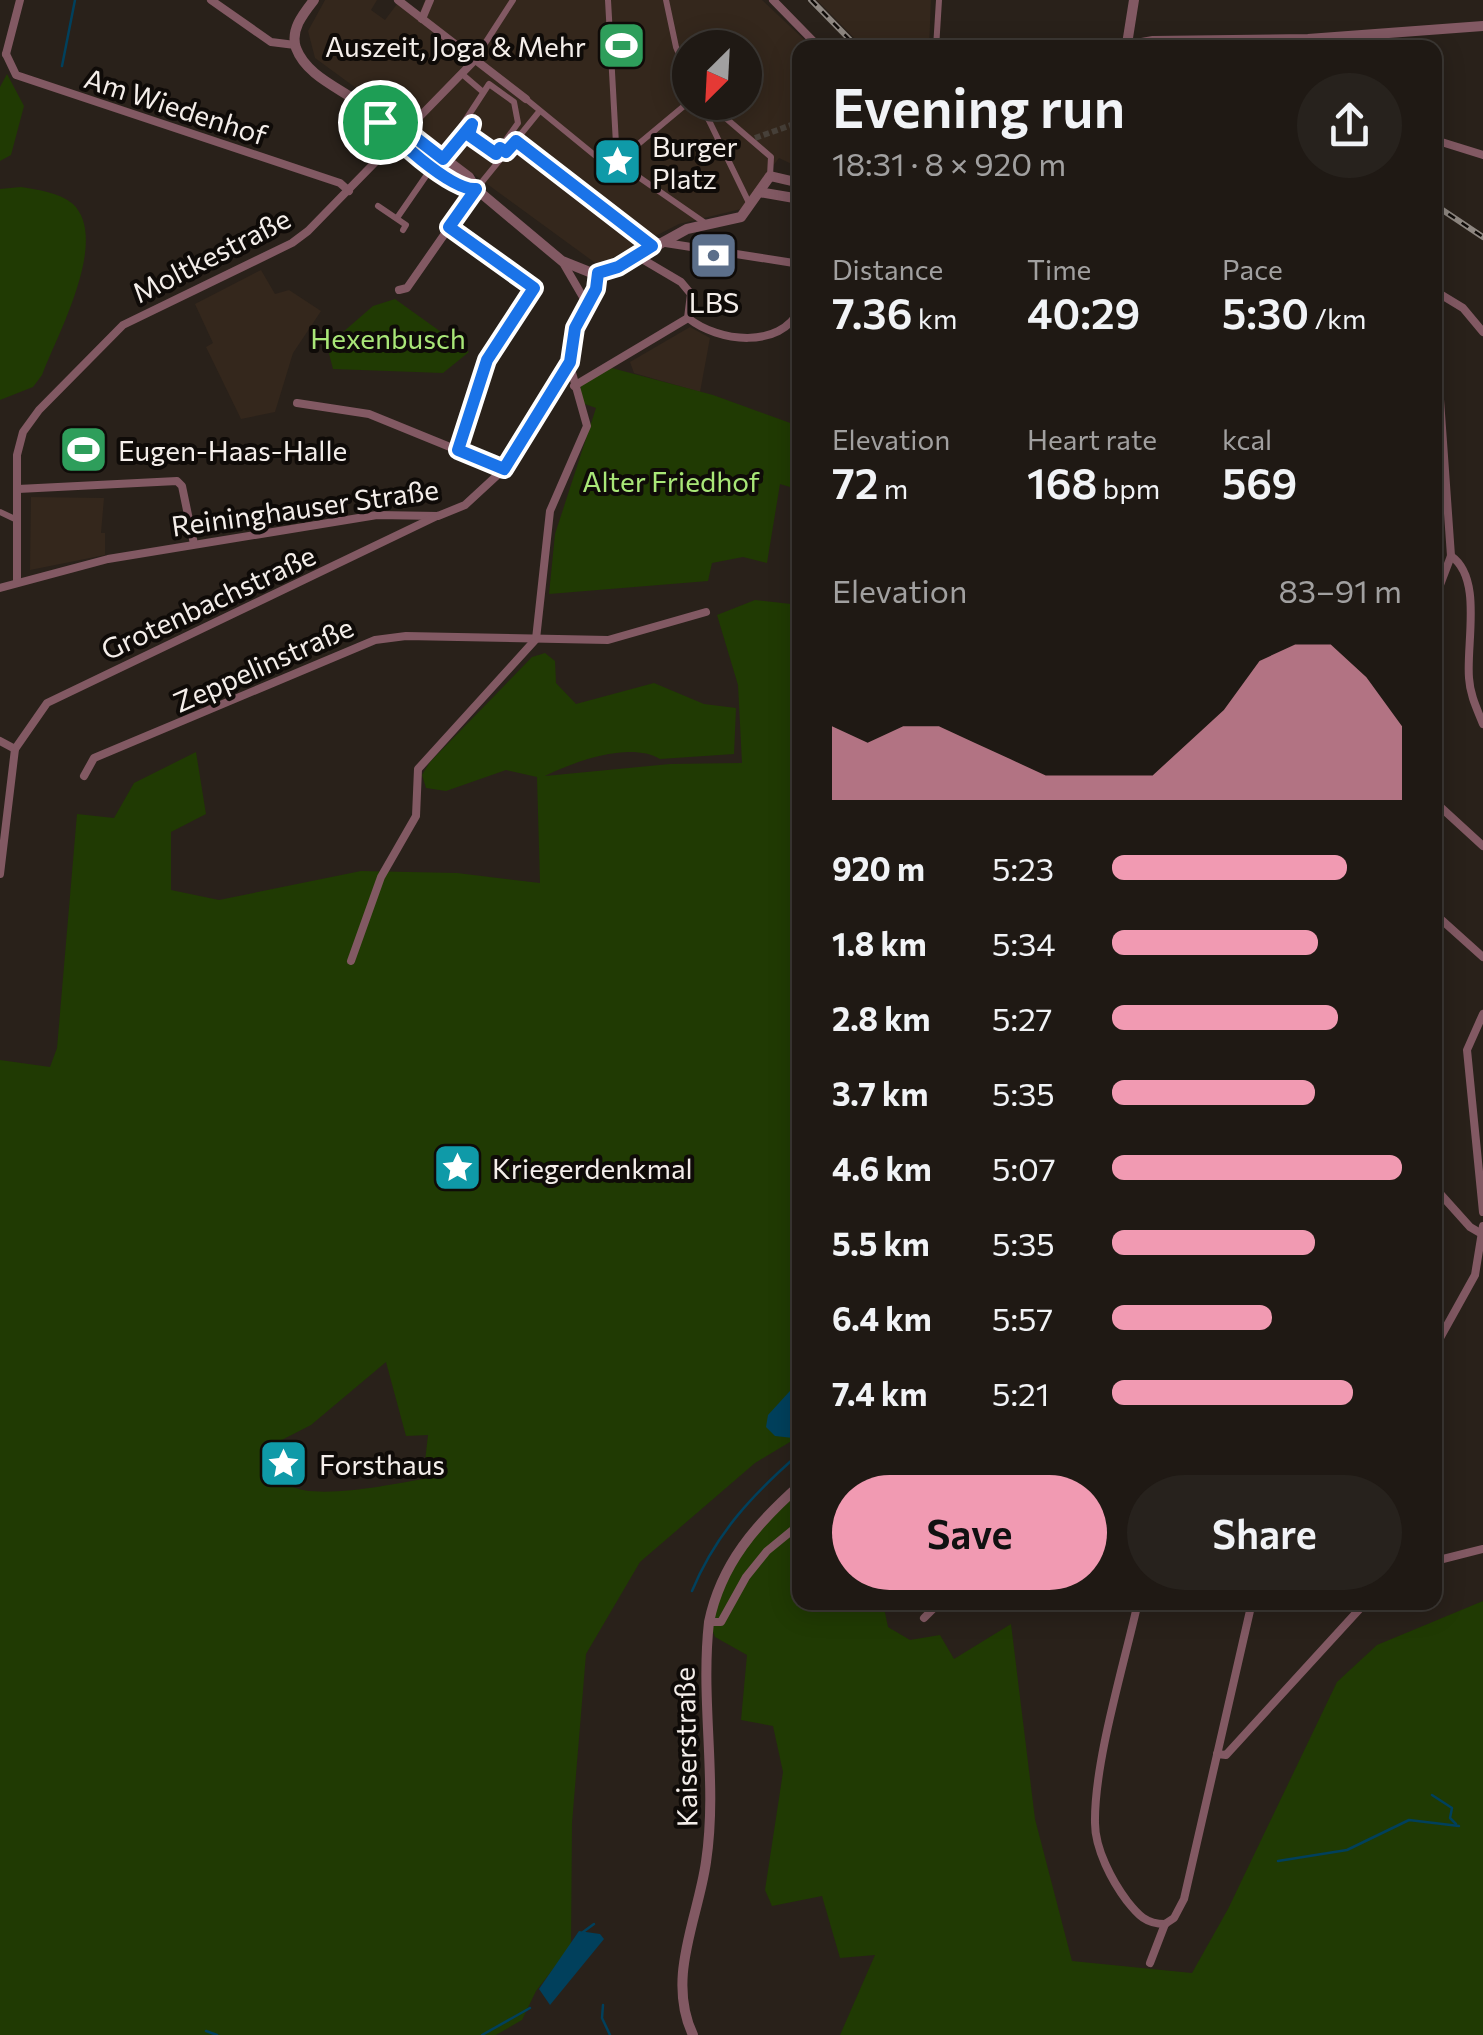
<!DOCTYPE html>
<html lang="en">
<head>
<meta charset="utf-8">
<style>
	:root { --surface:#1f1914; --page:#27221d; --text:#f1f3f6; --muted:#a1a0a0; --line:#3c3834; --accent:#f19ab2 }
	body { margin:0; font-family:Commissioner,sans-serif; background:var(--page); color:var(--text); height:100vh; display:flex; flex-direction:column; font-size:38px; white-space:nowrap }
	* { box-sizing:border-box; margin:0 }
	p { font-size:32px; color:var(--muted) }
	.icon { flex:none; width:55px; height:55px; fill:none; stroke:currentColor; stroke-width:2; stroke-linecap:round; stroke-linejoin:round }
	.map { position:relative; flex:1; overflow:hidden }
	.sheet { position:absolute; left:792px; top:40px; width:650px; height:1570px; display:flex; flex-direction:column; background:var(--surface); border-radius:20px; box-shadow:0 5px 25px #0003,0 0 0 2px var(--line) }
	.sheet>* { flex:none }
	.needle { width:65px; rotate:204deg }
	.buttons { position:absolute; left:672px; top:30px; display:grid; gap:20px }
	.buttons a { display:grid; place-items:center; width:90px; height:90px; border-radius:50%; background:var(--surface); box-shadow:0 5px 25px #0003,0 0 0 2px var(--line); font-size:50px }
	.pin { position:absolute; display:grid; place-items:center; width:85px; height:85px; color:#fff; margin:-42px; border:5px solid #fff; border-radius:50%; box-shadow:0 2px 10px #0007 }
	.round { display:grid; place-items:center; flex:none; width:105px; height:105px; border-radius:52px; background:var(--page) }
	.overview { display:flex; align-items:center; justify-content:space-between; height:170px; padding:0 40px }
	h1 { font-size:55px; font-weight:600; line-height:75px }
	.figures { display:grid; grid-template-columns:repeat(3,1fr); gap:15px; height:170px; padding:10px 40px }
	.figures div { display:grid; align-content:center }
	.figures b { font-size:42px; font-weight:600 }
	.figures small { font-size:28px; font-weight:400 }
	.figures p { font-size:28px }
	.chart { height:280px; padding:20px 40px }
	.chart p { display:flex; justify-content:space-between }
	.chart svg { width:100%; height:180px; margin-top:10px; fill:var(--accent); opacity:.7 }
	.action { display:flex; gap:20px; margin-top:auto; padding:20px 40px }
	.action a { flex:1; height:115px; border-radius:60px; background:var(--accent); color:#111; font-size:40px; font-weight:600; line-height:115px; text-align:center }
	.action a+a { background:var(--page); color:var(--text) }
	ul { padding:0 40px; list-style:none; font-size:32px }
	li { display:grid; grid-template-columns:160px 120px 1fr; align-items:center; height:75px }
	li i { height:25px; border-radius:12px; background:var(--accent) }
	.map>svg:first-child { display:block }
	.built { fill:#34271c; fill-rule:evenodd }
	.green { fill:#203a03; fill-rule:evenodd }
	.water { fill:#01405c }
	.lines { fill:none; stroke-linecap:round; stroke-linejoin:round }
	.stream { stroke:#01405c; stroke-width:2.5 }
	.pedestrian-tunnel { stroke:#474039; stroke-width:6; stroke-dasharray:6 3; stroke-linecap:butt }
	.pedestrian { stroke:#825963; stroke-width:6 }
	.minor { stroke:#825963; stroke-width:8 }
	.tertiary { stroke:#825963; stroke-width:10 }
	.rail-casing { stroke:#8e8781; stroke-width:6 }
	.rail { stroke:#0f0b08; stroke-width:2.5; stroke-dasharray:8; stroke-linecap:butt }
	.route-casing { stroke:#fff; stroke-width:20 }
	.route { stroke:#1a73e8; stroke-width:12 }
	.labels { text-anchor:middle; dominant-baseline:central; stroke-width:8; stroke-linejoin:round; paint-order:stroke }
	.poi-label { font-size:28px; fill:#f4eeea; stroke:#0f0b08; text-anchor:start }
	.street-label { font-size:28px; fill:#f4eeea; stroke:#0f0b08 }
	.park-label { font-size:28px; fill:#a9e778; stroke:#0f0b08 }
</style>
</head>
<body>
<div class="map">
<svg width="1483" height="2035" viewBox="0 0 1483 2035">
	<rect width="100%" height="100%" fill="#29211a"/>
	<g class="built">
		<path d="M325,0h52l-6,10 14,10 12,-16 20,15 8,-19h337l50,47 -12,1v120l-21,-10 -38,51 -62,15 -81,41 -283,-207 -7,-27zM690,48h55v54h-55z"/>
		<polygon points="817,0 931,0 929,47 863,47"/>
		<polygon points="261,270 275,294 289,290 321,311 293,353 275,412 241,419 206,347 213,343 195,304"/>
		<polygon points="690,327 710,338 700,392 634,373 630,362"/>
		<polygon points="31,497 104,498 101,533 105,533 105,555 30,570"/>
	</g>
	<g class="green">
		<polygon points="7,74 24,106 11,155 0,161 0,87"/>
		<path d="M21,187c17,3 38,5 52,17 37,36 -16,131 -31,171l-9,12 -33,13v-211z"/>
		<polygon points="395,299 469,352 443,373 333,369 327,346 373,306"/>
		<polygon points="608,367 713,395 793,424 800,421 800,490 780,484 767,563 743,557 712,563 708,581 549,594 555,534 596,408 579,402 581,385"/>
		<path d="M755,600l45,5v831l-45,27 -115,99 -54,92 -14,169 -1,123 -35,45 -14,29 -26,15h-496v-975l50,7 7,-19 20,-234 37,4 20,-35 62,-31 10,62 -35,18v58l48,10 142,-29 96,2 83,10 -3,-106 -31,-7 -60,21 -20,-3 -4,-13 8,-13 102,-105 13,-4 10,8 1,22 20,21 78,-21 50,21 32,4 -2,46 -74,5c-30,-18 -87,3 -115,17l125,-12 72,-1 -4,-78 -21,-70zM386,1362l20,74 22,-1 -5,44c-30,5 -108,22 -134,6 -8,-6 -15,-16 -22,-23l3,-16 41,-21z"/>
		<polygon points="800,1485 800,1602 883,1603 888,1627 910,1640 940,1635 954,1659 1011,1624 1035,1819 1072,1961 1192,1973 1228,1909 1337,1682 1377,1645 1483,1601 1483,2035 840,2035 875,1955 840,1958 822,1896 772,1906 765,1890 783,1772 773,1726 741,1720 747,1655 715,1637 709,1622 738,1550"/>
	</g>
	<g class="water">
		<polygon points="800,1380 800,1431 793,1438 775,1436 766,1427 768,1415"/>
		<polygon points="579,1931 600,1934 604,1939 550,2005 539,1989"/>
	</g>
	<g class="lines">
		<g class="stream">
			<polyline points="62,66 75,0"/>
			<path d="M692,1591c24,-58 61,-97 108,-138"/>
			<polyline points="1432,1795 1452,1808 1450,1818 1456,1824"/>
			<polyline points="1278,1861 1347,1850 1409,1820 1459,1826"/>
			<polyline points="583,1932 594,1924"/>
			<polyline points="603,2005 602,2018 610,2035"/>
			<polyline points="206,2031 217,2035"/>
			<polyline points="482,2035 530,2008"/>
		</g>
		<polyline class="pedestrian-tunnel" points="755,138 800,122"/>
		<g class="pedestrian">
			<polyline points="608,0 617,162"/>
			<polyline points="666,0 676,47 690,79"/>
			<polyline points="936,48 939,0"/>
			<polyline points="473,62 513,0"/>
			<polyline points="462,74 483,92"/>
			<polygon points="489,84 514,102 518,123 496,154 469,135 472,125 465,134 459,130"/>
			<polyline points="526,99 603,162 617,162 705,223"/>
			<polyline points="700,102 750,205"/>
			<polyline points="707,102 771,157 770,176"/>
			<polyline points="443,159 462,132"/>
			<polyline points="618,161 690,101"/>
			<polyline points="477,188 538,113"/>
			<polyline points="378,206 406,225 403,230"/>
			<polyline points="397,218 426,176"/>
			<polyline points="0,512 17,520"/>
		</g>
		<g class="minor">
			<polyline points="211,0 271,42 295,45"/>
			<polyline points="398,0 526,99"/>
			<polyline points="773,0 820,48"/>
			<polyline points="422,19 430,0"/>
			<polyline points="6,54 16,75 340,183 349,191"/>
			<polyline points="6,54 20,0"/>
			<polyline points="1435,140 1483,155"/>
			<polyline points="516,141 652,246"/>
			<polyline points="449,227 535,293 487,360 458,450"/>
			<polyline points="659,242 800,264"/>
			<polyline points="562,261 587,304"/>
			<polyline points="399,290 407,288 476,189"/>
			<polyline points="1435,291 1463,308 1483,332"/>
			<path d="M688,318c30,24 92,32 112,-9"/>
			<polyline points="1435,328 1451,556 1435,598"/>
			<polyline points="574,386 688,318 691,294 681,282 637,256"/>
			<polyline points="297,403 369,414 504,469"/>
			<polyline points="18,489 177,481 182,486 194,544"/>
			<path d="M1451,556c32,22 15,87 18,122 1,17 8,31 14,46"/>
			<polyline points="17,581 17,455 23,432 39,410 123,325 292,243 308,231 473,62"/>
			<polyline points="0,588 108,559 377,515 438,516 465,505 504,469 569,362 575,329 596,289 598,273"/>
			<polyline points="0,741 15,749"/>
			<polyline points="84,776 94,758 375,640 406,636 608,640 706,612"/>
			<polyline points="1435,802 1483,846"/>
			<polyline points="0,874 15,749 47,703 437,516"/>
			<polyline points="1435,914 1483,957"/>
			<polyline points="351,961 381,877 416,816 418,769 536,639 550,511 587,426 569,362"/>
			<polyline points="1483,1014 1467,1050 1483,1212"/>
			<polyline points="1435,1188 1470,1227 1482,1234"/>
			<polyline points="1435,1347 1475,1275 1483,1226"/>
			<polyline points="1435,1561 1483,1549"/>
			<path d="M1138,1602c-14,63 -44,160 -43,221 0,26 17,58 32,78 11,14 19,23 38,23"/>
			<polyline points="924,1618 940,1602"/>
			<polyline points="709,1622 721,1622 746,1577 767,1551 800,1524"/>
			<polyline points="1217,1754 1226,1755 1366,1602"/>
			<polyline points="1165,1924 1174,1918 1184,1899 1252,1602"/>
			<polyline points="1150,1963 1165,1924"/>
		</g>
		<g class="tertiary">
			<path d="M314,0c-11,14 -24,30 -18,48 12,32 54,43 76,65 21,19 75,78 104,76"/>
			<polyline points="1127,44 1134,0"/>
			<polyline points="1114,48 1153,41 1308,39 1483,26"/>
			<polyline points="373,113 395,121 469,177 476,189 562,261 592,273 618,267 687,229 741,217 770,176 800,183"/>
			<polyline points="759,192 800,199"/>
			<path d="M693,2035c-27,-57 5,-116 13,-173 12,-79 -6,-160 3,-240 12,-58 47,-98 91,-137"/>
		</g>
		<defs>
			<g id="rail">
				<polyline points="811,0 858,48"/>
				<polyline points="1435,205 1483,237"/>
			</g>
		</defs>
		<use href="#rail" class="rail-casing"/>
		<use href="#rail" class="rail"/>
	</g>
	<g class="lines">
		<defs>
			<path id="route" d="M373,113l21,8 49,38 29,-35 -3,11 27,19 4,-6 6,4 10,-11 136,105 -34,21 -20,6 -2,16 -21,39 -5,34 -66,107 -46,-19 29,-90 47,-72 -85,-61 27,-38c-25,2 -87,-55 -103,-76z"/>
		</defs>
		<use href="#route" class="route-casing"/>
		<use href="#route" class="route"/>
	</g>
	<defs>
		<symbol id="stadium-square" viewBox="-11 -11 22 22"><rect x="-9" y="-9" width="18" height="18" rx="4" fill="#2e9e5b" stroke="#0f0b08"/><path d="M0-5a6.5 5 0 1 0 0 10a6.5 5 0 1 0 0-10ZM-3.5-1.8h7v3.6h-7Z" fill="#fff"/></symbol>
		<symbol id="sight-square" viewBox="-11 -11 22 22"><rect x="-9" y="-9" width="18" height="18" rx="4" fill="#0f9aa8" stroke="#0f0b08"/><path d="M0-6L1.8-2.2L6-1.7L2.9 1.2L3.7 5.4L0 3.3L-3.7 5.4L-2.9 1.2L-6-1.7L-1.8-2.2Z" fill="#fff"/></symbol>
		<symbol id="bank-square" viewBox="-11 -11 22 22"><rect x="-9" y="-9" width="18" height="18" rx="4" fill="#5c6f8a" stroke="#0f0b08"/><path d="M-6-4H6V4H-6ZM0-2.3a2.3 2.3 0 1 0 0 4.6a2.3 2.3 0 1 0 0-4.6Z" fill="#fff"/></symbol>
	</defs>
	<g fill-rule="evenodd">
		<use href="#stadium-square" x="594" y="18" width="55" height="55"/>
		<use href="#sight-square" x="590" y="134" width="55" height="55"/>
		<use href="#bank-square" x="686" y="228" width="55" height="55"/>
		<use href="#stadium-square" x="56" y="422" width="55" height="55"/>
		<use href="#sight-square" x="430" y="1140" width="55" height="55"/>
		<use href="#sight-square" x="256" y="1436" width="55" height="55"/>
	</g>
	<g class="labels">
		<g class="poi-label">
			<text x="586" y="46" text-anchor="end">Auszeit, Joga &amp; Mehr</text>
			<text x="652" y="146">Burger<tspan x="652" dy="32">Platz</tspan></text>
			<text x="714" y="302" text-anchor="middle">LBS</text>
			<text x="118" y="450">Eugen-Haas-Halle</text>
			<text x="492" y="1168">Kriegerdenkmal</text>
			<text x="319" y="1464">Forsthaus</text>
		</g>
		<g class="street-label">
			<text transform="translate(176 106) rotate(18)">Am Wiedenhof</text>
			<text transform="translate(211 255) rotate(-27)">Moltkestraße</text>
			<text transform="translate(305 507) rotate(-8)">Reininghauser Straße</text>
			<text transform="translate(208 602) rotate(-25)">Grotenbachstraße</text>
			<text transform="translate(263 664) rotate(-24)">Zeppelinstraße</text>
			<text transform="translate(685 1747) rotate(-91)">Kaiserstraße</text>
		</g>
		<g class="park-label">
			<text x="388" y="338">Hexenbusch</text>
			<text x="671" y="481">Alter Friedhof</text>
		</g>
	</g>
</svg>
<div class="buttons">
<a><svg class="needle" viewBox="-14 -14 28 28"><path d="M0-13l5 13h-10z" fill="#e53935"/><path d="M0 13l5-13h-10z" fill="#a1a0a0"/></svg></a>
</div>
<div class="pin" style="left:380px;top:122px;background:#1e9e55"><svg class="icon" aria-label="arrive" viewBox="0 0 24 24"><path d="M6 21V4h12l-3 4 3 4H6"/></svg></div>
<section class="sheet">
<div class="overview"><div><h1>Evening run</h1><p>18:31 · 8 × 920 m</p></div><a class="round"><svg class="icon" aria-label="share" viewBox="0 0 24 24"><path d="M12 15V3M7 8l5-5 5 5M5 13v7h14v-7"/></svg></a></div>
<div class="figures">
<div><p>Distance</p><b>7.36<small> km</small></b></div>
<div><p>Time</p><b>40:29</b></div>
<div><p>Pace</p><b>5:30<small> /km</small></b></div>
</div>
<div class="figures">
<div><p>Elevation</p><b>72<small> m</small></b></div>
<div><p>Heart rate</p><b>168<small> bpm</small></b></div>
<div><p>kcal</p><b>569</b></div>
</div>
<div class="chart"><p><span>Elevation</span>83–91 m</p>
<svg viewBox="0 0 160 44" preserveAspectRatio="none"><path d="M0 44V26L10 30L20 26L30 26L40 30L50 34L60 38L70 38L80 38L90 38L100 30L110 22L120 10L130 6L140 6L150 14L160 26V44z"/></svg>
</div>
<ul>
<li><b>920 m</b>5:23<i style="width:81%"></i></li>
<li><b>1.8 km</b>5:34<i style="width:71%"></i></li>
<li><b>2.8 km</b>5:27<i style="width:78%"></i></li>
<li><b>3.7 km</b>5:35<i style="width:70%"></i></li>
<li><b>4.6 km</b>5:07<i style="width:100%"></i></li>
<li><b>5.5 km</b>5:35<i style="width:70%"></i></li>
<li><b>6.4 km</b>5:57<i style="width:55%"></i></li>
<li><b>7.4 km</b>5:21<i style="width:83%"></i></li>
</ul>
<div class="action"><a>Save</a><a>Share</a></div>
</section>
</div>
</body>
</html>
